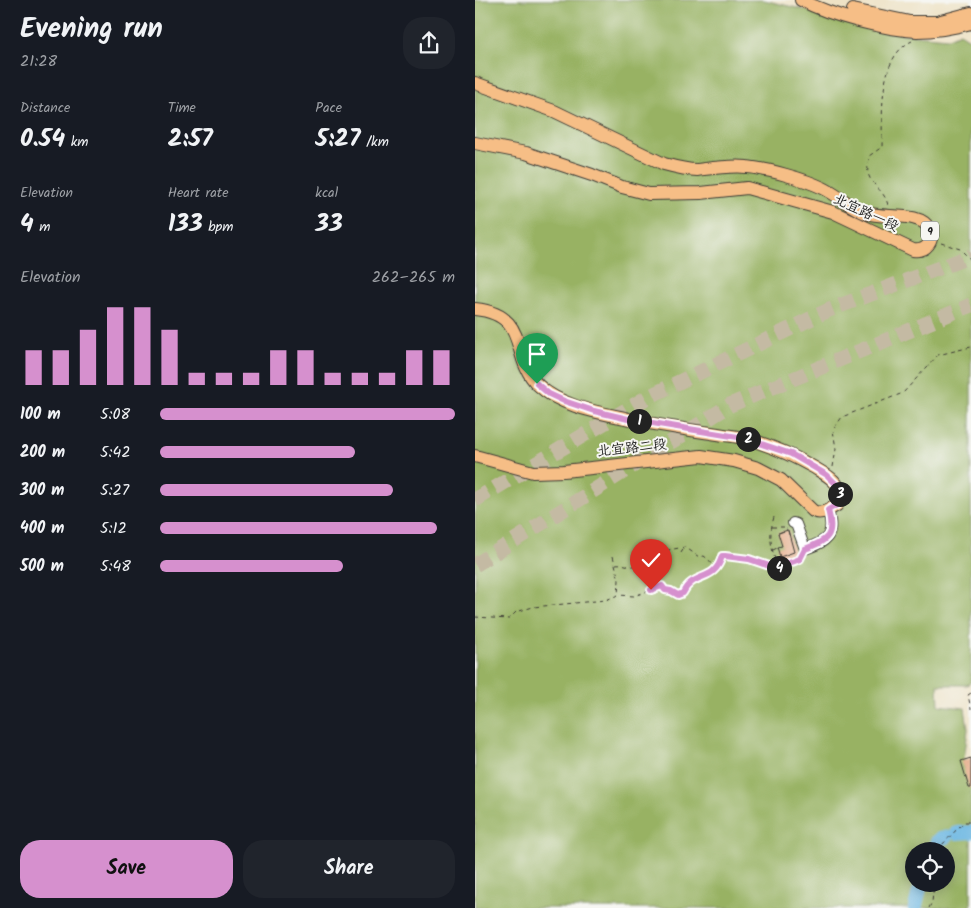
<!DOCTYPE html>
<html lang="en">
<head>
<meta charset="utf-8">
<style>
	:root { --surface:#171b24; --page:#20242c; --text:#f1f3f6; --muted:#9ea1a6; --accent:#d690ce }
	body { margin:0; font-family:Kalam,"LXGW WenKai TC",sans-serif; background:var(--page); color:var(--text); height:100vh; display:flex; flex-direction:column; font-size:19px; white-space:nowrap }
	* { box-sizing:border-box; margin:0 }
	p { font-size:16px; color:var(--muted) }
	.icon { flex:none; width:28px; height:28px; fill:none; stroke:currentColor; stroke-width:2; stroke-linecap:round; stroke-linejoin:round }
	.map { position:relative; flex:1; overflow:hidden }
	.details { display:flex; flex-direction:column; background:var(--surface); width:475px }
	.details>* { flex:none }
	.fabs { position:absolute; left:430px; top:842px; display:grid; gap:10px }
	.fabs a { display:grid; place-items:center; width:50px; height:50px; border-radius:50%; background:var(--surface); box-shadow:0 2px 12px #0003; font-size:25px }
	.pin { position:absolute; display:grid; place-items:center; width:42px; height:42px; color:#fff; margin:-51px -21px; border-radius:50% 50% 50% 0; rotate:-45deg; box-shadow:0 0 5px #0007 }
	.pin .icon { rotate:45deg }
	.km { position:absolute; width:25px; height:25px; margin:-12px; border-radius:50%; background:#222; color:#fff; font-size:14px; line-height:25px; text-align:center }
	.round { display:grid; place-items:center; flex:none; width:52px; height:52px; border-radius:20px; background:var(--page) }
	.overview { display:flex; align-items:center; justify-content:space-between; height:85px; padding:0 20px }
	h1 { font-size:28px; font-weight:700; line-height:38px }
	.figures { display:grid; grid-template-columns:repeat(3,1fr); gap:8px; height:85px; padding:5px 20px }
	.figures div { display:grid; align-content:center }
	.figures b { font-size:25px; font-weight:700 }
	.figures small { font-size:14px; font-weight:400 }
	.figures p { font-size:14px }
	.chart { height:140px; padding:10px 20px }
	.chart p { display:flex; justify-content:space-between }
	.chart svg { width:100%; height:90px; margin-top:5px; stroke:var(--accent); stroke-width:6 }
	.button { display:flex; gap:10px; margin-top:auto; padding:10px 20px }
	.button a { flex:1; height:58px; border-radius:20px; background:var(--accent); color:#111; font-size:20px; font-weight:700; line-height:58px; text-align:center }
	.button a+a { background:var(--page); color:var(--text) }
	ul { padding:0 20px; list-style:none; font-size:16px }
	li { display:grid; grid-template-columns:80px 60px 1fr; align-items:center; height:38px }
	li i { height:12px; border-radius:6px; background:var(--accent) }
	main { display:flex; flex:1; min-height:0 }
	.map>svg:first-child { display:block }
	.forest { fill:#98b264; stroke:#5a6740; fill-rule:evenodd }
	.lines { fill:none; stroke-linecap:round; stroke-linejoin:round }
	.river { stroke:#68b5e2; stroke-width:14 }
	.building { fill:#e4a580 }
	.highway-tunnel { stroke:#c4baa3; stroke-width:15; stroke-dasharray:15 8; stroke-linecap:butt }
	.minor-casing { stroke:#3c3a35; stroke-width:12 }
	.major-casing { stroke:#3c3a35; stroke-width:14 }
	.path { stroke:#3c3a35; stroke-width:1; stroke-dasharray:4 4; stroke-linecap:butt }
	.minor { stroke:#fff; stroke-width:10 }
	.major { stroke:#f6be86; stroke-width:12 }
	.route-casing { stroke:#fff; stroke-width:10 }
	.route { stroke:#d690ce; stroke-width:6 }
	.labels { text-anchor:middle; dominant-baseline:central; stroke-width:4; stroke-linejoin:round; paint-order:stroke }
	.shield { fill:#f6f6f2; stroke:#5d5d5c; stroke-width:1 }
	.shield-label { font-size:12px; font-weight:bold; fill:#1c1c1c }
	.street-label { font-size:14px; fill:#1c1c1c; stroke:#f6f6f2 }
</style>
</head>
<body>
<main>
<section class="details">
<div class="overview"><div><h1>Evening run</h1><p>21:28</p></div><a class="round"><svg class="icon" aria-label="share" viewBox="0 0 24 24"><path d="M12 15V3M7 8l5-5 5 5M5 13v7h14v-7"/></svg></a></div>
<div class="figures">
<div><p>Distance</p><b>0.54<small> km</small></b></div>
<div><p>Time</p><b>2:57</b></div>
<div><p>Pace</p><b>5:27<small> /km</small></b></div>
</div>
<div class="figures">
<div><p>Elevation</p><b>4<small> m</small></b></div>
<div><p>Heart rate</p><b>133<small> bpm</small></b></div>
<div><p>kcal</p><b>33</b></div>
</div>
<div class="chart"><p><span>Elevation</span>262–265 m</p>
<svg viewBox="0 0 160 44" preserveAspectRatio="none"><path d="M5 44V27M15 44V27M25 44V17M35 44V6M45 44V6M55 44V17M65 44V38M75 44V38M85 44V38M95 44V27M105 44V27M115 44V38M125 44V38M135 44V38M145 44V27M155 44V27"/></svg>
</div>
<ul>
<li><b>100 m</b>5:08<i style="width:100%"></i></li>
<li><b>200 m</b>5:42<i style="width:66%"></i></li>
<li><b>300 m</b>5:27<i style="width:79%"></i></li>
<li><b>400 m</b>5:12<i style="width:94%"></i></li>
<li><b>500 m</b>5:48<i style="width:62%"></i></li>
</ul>
<div class="button"><a>Save</a><a>Share</a></div>
</section>
<div class="map">
<svg width="496" height="908" viewBox="0 0 496 908">
	<rect width="100%" height="100%" fill="#f6f6f2"/>
	<filter id="ink" filterUnits="userSpaceOnUse"><feTurbulence type="fractalNoise" baseFrequency=".02" numOctaves="2"/><feDisplacementMap in="SourceGraphic" scale="10" xChannelSelector="R" yChannelSelector="G"/><feConvolveMatrix kernelMatrix="1 2 1 2 8 2 1 2 1" color-interpolation-filters="sRGB"/></filter>
	<filter id="wash" filterUnits="userSpaceOnUse"><feTurbulence type="fractalNoise" baseFrequency=".0096" numOctaves="4" result="noise"/><feDisplacementMap in="SourceGraphic" scale="20" xChannelSelector="R" yChannelSelector="G"/><feGaussianBlur stdDeviation="1.12" result="paint"/><feColorMatrix in="noise" values="0 0 0 0 0 0 0 0 0 0 0 0 0 0 0 0 0 1.4 0 .05"/><feComposite in="paint" operator="in"/></filter>
	<g filter="url(#wash)">
		<rect width="100%" height="100%" fill="#eee2c5"/>
		<path class="forest" d="M0,0h289l140,34 44,4 12,-5 11,7v642l-4,3h-29l1,20 26,3 3,21 -5,39 8,7v133h-496zM439,851h32v33h-32z"/>
		<g class="lines">
			<g class="river">
				<polyline points="482,833 496,832"/>
				<polyline points="457,851 463,840 471,837"/>
				<polyline points="440,908 446,884"/>
			</g>
		</g>
		<g id="blocks">
			<g class="building">
				<polygon points="313,530 319,552 305,557 302,547 307,546 303,533"/>
				<polygon points="496,758 496,788 494,788 486,761"/>
			</g>
		</g>
	</g>
	<g filter="url(#ink)">
		<use href="#blocks" fill-opacity="0" stroke="#3c3a35" stroke-width="1"/>
		<g class="lines">
			<g class="highway-tunnel">
				<polyline points="0,500 171,398 354,310 496,256"/>
				<polyline points="0,565 255,405 496,305"/>
			</g>
			<defs>
				<path id="minor" d="M318,523l3,1 9,25c23,-8 30,-13 23,-39"/>
				<g id="major">
					<path d="M326,0c31,16 81,29 116,31 19,0 36,-3 54,-8"/>
					<polyline points="378,10 435,22 462,22 496,13"/>
					<path d="M0,83l79,28 110,53c11,3 22,6 33,6 16,-2 34,-5 50,-3 21,2 57,12 76,21 15,7 28,20 43,25 18,6 56,-2 63,16 6,12 -3,23 -16,21l-80,-38 -86,-24 -46,5 -52,1 -27,-7 -30,-12 -66,-22 -51,-10"/>
					<path d="M0,309c56,6 34,47 63,76 22,21 58,27 87,33 29,7 58,11 86,15 12,2 23,3 34,5 25,7 47,17 70,30 9,6 25,13 25,26 0,4 -2,8 -3,11 -8,5 -16,10 -24,6l-32,-31 -23,-12 -24,-7 -33,-5 -137,15 -31,1 -58,-16"/>
				</g>
			</defs>
			<use href="#minor" class="minor-casing"/>
			<use href="#major" class="major-casing"/>
			<g class="path">
				<path d="M413,205c-4,-16 -17,-19 -20,-32 -1,-6 1,-12 1,-17l13,-9c1,-32 -5,-90 30,-106"/>
				<polyline points="466,243 485,249 496,260"/>
				<polyline points="358,467 361,449 358,430 367,417 428,393 463,355 496,347"/>
				<path d="M299,517c-5,17 -4,28 2,45"/>
				<polyline points="297,527 310,527"/>
				<polyline points="313,531 315,538"/>
				<polyline points="304,533 312,529"/>
				<polyline points="298,550 302,548"/>
				<polyline points="206,553 209,548"/>
				<polyline points="138,556 144,580 143,595"/>
				<path d="M141,564c6,-1 10,2 16,2 10,0 19,-7 28,-2l9,-3 1,-4 -2,-7 17,-3 14,10 5,-1 5,4 7,9"/>
				<polyline points="299,567 303,569 306,566"/>
				<path d="M0,617l34,2 7,-7 17,-5 73,-7 12,-5 16,1 28,-10 3,4 7,1 6,4c6,-3 6,-8 10,-12 16,-11 28,-5 34,-26l27,2 24,7 3,-4 5,3 19,-6 1,-2"/>
				<polyline points="496,693 493,695 496,709"/>
				<polyline points="464,851 464,848 489,822 496,822"/>
				<polyline points="454,908 457,902 459,884"/>
			</g>
			<use href="#minor" class="minor"/>
			<use href="#major" class="major"/>
		</g>
	</g>
	<g class="lines" filter="url(#ink)">
		<defs>
			<path id="route" d="M62,384l12,10 15,7 30,10 34,8 116,19 47,16 36,21 9,9 4,10 -3,11 -9,5c7,26 0,30 -23,39l-5,10 -19,7 -3,3 -29,-10 -24,-3h-3c-7,27 -29,15 -39,37l-5,2 -7,-4 -6,-1 -3,-4 -11,4"/>
		</defs>
		<use href="#route" class="route-casing"/>
		<use href="#route" class="route"/>
	</g>
	<g class="labels">
		<rect class="shield" x="446" y="221.5" width="18" height="19" rx="4"/>
		<g class="shield-label">
			<text x="455" y="231">9</text>
		</g>
		<g class="street-label">
			<text transform="translate(391 213) rotate(25)">北宜路一段</text>
			<text transform="translate(157 448) rotate(-6)">北宜路二段</text>
		</g>
	</g>
</svg>
<div class="fabs">
<a><svg class="icon" aria-label="locate" viewBox="0 0 24 24"><circle cx="12" cy="12" r="6"/><path d="M12 2v4M12 18v4M2 12h4M18 12h4"/></svg></a>
</div>
<div class="pin" style="left:62px;top:384px;background:#1e9e55"><svg class="icon" aria-label="arrive" viewBox="0 0 24 24"><path d="M6 21V4h12l-3 4 3 4H6"/></svg></div>
<div class="pin" style="left:176px;top:590px;background:#d93025"><svg class="icon" aria-label="check" viewBox="0 0 24 24"><path d="M5 12l5 5 9-10"/></svg></div>
<b class="km" style="left:164px;top:421px">1</b>
<b class="km" style="left:273px;top:439px">2</b>
<b class="km" style="left:365px;top:494px">3</b>
<b class="km" style="left:304px;top:568px">4</b>
</div>
</main>
</body>
</html>
